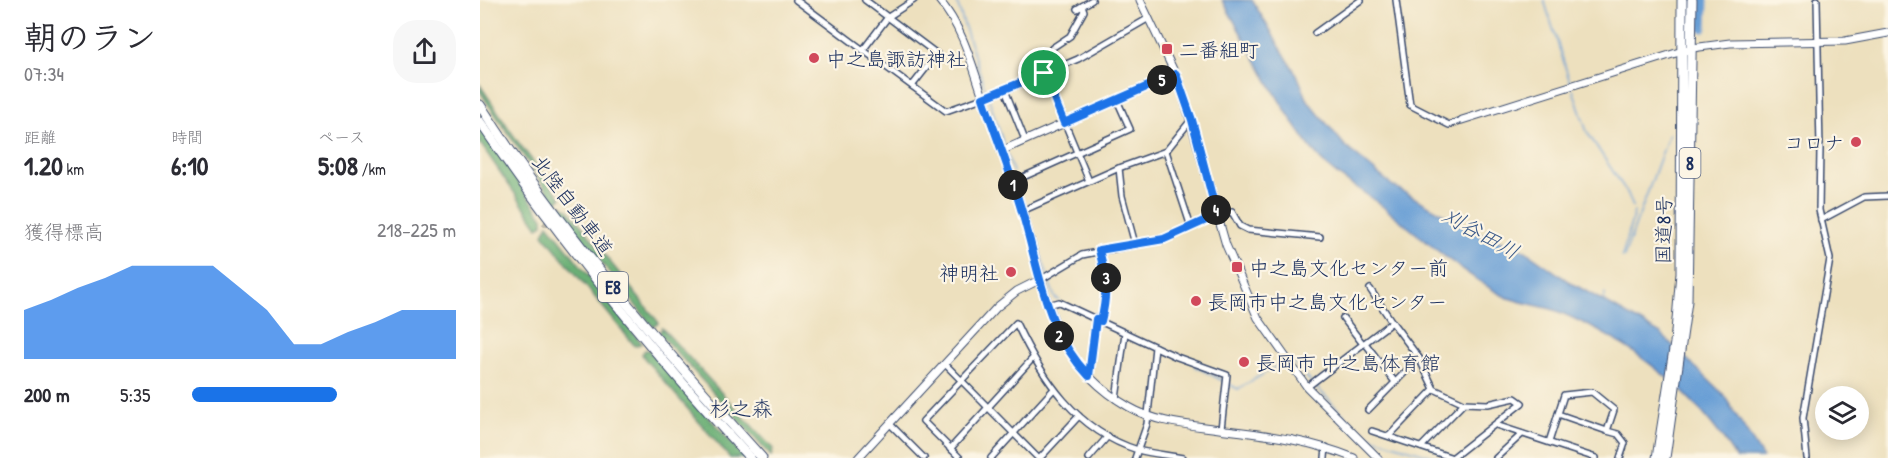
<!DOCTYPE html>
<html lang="ja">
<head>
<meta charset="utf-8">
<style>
	:root { --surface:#fff; --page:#f7f7f7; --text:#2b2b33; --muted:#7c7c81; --accent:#1a73e8 }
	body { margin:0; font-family:"Patrick Hand","Klee One",sans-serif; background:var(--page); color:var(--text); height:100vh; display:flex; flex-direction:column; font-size:22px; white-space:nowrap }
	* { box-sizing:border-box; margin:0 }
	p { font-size:20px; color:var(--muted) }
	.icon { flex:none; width:33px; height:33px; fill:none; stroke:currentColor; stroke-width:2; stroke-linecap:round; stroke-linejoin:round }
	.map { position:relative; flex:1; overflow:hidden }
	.panel { display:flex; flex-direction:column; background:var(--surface); width:480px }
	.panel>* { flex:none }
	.fabs { position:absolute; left:1335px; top:386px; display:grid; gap:12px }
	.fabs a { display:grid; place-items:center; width:54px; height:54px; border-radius:50%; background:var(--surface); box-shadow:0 3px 15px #0003; font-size:30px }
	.pin { position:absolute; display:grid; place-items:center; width:51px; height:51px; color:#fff; margin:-26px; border:3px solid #fff; border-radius:50%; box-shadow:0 2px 6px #0007 }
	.km { position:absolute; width:30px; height:30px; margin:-15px; border-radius:50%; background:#222; color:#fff; font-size:16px; line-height:30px; text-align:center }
	.round { display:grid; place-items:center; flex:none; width:63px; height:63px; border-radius:24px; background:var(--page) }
	.headline { display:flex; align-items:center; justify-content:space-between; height:102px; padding:0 24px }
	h1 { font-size:33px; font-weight:800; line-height:45px }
	.figures { display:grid; grid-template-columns:repeat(3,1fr); gap:9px; height:102px; padding:6px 24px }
	.figures div { display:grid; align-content:center }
	.figures b { font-size:26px; font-weight:800 }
	.figures small { font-size:16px; font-weight:400 }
	.figures p { font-size:16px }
	.chart { height:168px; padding:12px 24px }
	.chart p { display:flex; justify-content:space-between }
	.chart svg { width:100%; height:108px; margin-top:6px; fill:var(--accent); opacity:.7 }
	ul { padding:0 24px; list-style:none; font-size:20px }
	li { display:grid; grid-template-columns:96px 72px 1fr; align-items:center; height:45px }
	li i { height:15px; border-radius:8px; background:var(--accent) }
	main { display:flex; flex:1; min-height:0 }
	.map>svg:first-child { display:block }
	.forest { fill:#6baf74; stroke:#436f69; stroke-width:1.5 }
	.water { fill:#679ed5; stroke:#41669a; stroke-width:1.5 }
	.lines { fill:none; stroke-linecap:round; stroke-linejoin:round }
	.stream { stroke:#679ed5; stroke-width:1.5 }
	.river { stroke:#679ed5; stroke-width:9 }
	.street-tunnel { stroke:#c3bdab; stroke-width:5; stroke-dasharray:5 2.5; stroke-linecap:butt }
	.street-casing { stroke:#3a4a6c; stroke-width:8 }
	.secondary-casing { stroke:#3a4a6c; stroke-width:9 }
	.highway-casing { stroke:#3a4a6c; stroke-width:11 }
	.street { stroke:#fff; stroke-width:5 }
	.secondary { stroke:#fff; stroke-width:7 }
	.highway { stroke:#fff; stroke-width:9 }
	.route-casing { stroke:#fff; stroke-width:12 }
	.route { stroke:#1a73e8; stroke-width:8 }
	.poi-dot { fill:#d1495b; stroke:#fcf5e5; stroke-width:2 }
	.labels { text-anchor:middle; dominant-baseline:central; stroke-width:4.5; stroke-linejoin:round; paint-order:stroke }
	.shield { fill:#fcf5e5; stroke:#5e6a86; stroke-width:1.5 }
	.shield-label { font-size:18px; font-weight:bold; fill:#1b2f5e }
	.poi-label { font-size:20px; fill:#1b2f5e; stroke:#fcf5e5; text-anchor:start }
	.street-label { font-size:20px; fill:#1b2f5e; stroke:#fcf5e5 }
	.water-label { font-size:21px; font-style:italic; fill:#365688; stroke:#fcf5e5 }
	.neighbourhood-label { font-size:21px; fill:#1b2f5e; stroke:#fcf5e5 }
</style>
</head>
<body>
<main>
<section class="panel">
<div class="headline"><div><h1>朝のラン</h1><p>07:34</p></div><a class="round"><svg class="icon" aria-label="share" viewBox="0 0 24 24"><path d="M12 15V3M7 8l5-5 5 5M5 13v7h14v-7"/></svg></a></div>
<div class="figures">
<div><p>距離</p><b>1.20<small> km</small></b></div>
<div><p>時間</p><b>6:10</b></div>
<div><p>ペース</p><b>5:08<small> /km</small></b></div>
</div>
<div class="chart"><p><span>獲得標高</span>218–225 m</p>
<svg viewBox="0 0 160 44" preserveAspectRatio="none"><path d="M0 44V24L10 20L20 15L30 11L40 6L50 6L60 6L70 6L80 15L90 24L100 38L110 38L120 33L130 29L140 24L150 24L160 24V44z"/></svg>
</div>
<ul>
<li><b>200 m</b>5:35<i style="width:55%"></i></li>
</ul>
</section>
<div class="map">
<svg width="1408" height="458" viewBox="0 0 1408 458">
	<rect width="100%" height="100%" fill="#fcf5e5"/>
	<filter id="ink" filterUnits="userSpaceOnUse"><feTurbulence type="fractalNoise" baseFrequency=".0167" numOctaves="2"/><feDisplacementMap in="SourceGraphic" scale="12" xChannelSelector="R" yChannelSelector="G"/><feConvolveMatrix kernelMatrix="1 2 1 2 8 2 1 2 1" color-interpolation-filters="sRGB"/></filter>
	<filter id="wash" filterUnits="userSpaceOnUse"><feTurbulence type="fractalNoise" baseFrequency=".008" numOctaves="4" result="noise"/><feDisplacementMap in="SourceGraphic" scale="24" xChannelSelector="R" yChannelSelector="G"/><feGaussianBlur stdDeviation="1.35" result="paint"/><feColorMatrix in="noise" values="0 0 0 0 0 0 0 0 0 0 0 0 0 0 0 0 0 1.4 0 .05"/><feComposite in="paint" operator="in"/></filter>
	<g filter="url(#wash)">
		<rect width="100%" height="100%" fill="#ede0be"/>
		<g class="forest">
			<polygon points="0,85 38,142 81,198 76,203 8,104 0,91"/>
			<polygon points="0,126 63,218 63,224 58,227 0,143"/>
			<polygon points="81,205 88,209 179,323 173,327 79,209"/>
			<polygon points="68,224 160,341 162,343 155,346 63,234"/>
			<polygon points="182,328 293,449 291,456 179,333"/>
			<polygon points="165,350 169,350 265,458 250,458 165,359 162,354"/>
		</g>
		<path class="water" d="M742,0h30l46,77 10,24 38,46 47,39 83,46 48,18 44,31 93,53 62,60 40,64h-27c-43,-69 -105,-116 -179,-147 -18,-7 -40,-7 -57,-17 -45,-26 -82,-60 -123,-92 -23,-17 -49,-30 -66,-54 -34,-46 -60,-99 -89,-148z"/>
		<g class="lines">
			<g class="stream">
				<polyline points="476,0 507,95"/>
				<polyline points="1064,0 1090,82"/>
				<polyline points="1093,90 1107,132 1148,194 1153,207"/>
				<polyline points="509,99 524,146"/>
				<polyline points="526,151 533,172"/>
				<polyline points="543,202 567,274"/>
				<polyline points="1159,216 1189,134"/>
				<polyline points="1142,257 1154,212"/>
				<polyline points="1144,257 1158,218"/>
				<polyline points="568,279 575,298 579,300"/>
				<polyline points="1124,300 1125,294"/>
				<polyline points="813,362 830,381"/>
				<polyline points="715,366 758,389 805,361"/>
				<polyline points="833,384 884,435 958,458"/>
			</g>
			<polyline class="river" points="1223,28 1224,0"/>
		</g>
	</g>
	<g filter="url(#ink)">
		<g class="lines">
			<polyline class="street-tunnel" points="64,226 78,207"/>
			<defs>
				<g id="street">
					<polyline points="316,0 383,50 408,17 434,0"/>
					<polyline points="385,0 457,54 432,86"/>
					<polyline points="916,0 930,105 969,125 982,120"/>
					<polyline points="597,9 612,0"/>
					<polyline points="835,33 881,0"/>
					<polyline points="383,50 466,111 525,90 598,59 669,18"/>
					<polyline points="584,65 571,53 572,48 590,36 604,11 602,6"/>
					<polyline points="564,73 609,181"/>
					<polyline points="525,90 545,140"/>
					<polyline points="686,151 711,227"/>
					<polyline points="639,168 642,196 655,244"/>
					<polyline points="532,182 650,129 637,100"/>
					<polyline points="542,211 639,168 686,151 711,120"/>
					<polyline points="1341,220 1384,197 1408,196"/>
					<polyline points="619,250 627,288 621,321"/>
					<polyline points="560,280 602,255 684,239 737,215 752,212 760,226 768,230 840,237"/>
					<polyline points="890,289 912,322"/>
					<polyline points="568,305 579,302 697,357 747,375 741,429"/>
					<polyline points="863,318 883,344"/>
					<polyline points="885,343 915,382"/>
					<polyline points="939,358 954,389 984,403"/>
					<polyline points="466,365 558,458"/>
					<polyline points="609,376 616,319"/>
					<polyline points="827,387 912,322 939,358 888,410"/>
					<polyline points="636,399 645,333"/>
					<polyline points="1078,414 1127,431"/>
					<polyline points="410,424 444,458"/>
					<polyline points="1016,425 1116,458"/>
					<polyline points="892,431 973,458"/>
					<polyline points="909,436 954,389"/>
					<polyline points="1069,442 1084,395 1112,392 1134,410 1127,431 1138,434 1145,443 1140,458"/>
					<polyline points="941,447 984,403 1008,404 1035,398 1042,403 972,458"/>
					<polyline points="470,449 553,358"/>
					<path d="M480,458l-37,-37 93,-98c26,55 60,108 122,127 14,4 31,5 45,8"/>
					<polyline points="511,458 573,390"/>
					<polyline points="560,458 599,416"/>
					<polyline points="609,458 628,436"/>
					<polyline points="655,458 667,424 675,347"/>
					<polyline points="845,458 846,447"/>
					<polyline points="1016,458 1042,434"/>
					<polyline points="1327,458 1323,418 1350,259 1339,210 1340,149 1337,0"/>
				</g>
				<g id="secondary">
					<path d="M459,0c23,27 32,61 43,94 13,39 28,77 40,116 25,81 26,150 107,197 29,17 64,18 97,23 44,5 86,11 128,28"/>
					<polyline points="660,0 700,84 746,245 778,318 827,387 898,458"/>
					<polyline points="982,120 1212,48 1250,43 1365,41 1408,33"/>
					<polyline points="521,151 696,74"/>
					<polyline points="378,458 517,307 537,291 559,280"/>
				</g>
				<g id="highway">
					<path d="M0,105c81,127 181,241 282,353"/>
					<path d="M0,122c81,119 172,230 270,336"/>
					<polyline points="1177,458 1195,343 1201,273 1202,0"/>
					<polyline points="1185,458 1207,301 1212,0"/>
				</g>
			</defs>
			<use href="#street" class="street-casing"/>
			<use href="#secondary" class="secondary-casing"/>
			<use href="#highway" class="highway-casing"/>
			<use href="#street" class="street"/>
			<use href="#secondary" class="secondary"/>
			<use href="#highway" class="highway"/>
		</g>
	</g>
	<g class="lines" filter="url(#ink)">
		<defs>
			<path id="route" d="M564,73l20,50 112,-49 16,46 25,95 -53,24 -65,11c7,26 9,44 2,71l-5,-2 -7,57c-45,-47 -49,-105 -67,-164 -11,-39 -26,-76 -39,-114z"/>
		</defs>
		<use href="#route" class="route-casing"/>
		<use href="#route" class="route"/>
	</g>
	<g class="poi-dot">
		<rect x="681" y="43" width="12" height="12" rx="3"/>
		<circle cx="334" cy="58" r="6"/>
		<circle cx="1376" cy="142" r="6"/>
		<rect x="751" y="261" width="12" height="12" rx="3"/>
		<circle cx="531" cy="272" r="6"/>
		<circle cx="716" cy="301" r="6"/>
		<circle cx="764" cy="362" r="6"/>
	</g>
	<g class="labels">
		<g class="shield">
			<rect x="1199.5" y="148" width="21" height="30" rx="4.5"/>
			<rect x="118" y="272" width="30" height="30" rx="4.5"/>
		</g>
		<g class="shield-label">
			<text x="1210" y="163">8</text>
			<text x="133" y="287">E8</text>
		</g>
		<g class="poi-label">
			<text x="699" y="49">二番組町</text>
			<text x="346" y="58">中之島諏訪神社</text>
			<text x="1364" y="142" text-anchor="end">コロナ</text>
			<text x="769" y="267">中之島文化センター前</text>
			<text x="519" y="272" text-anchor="end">神明社</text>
			<text x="728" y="301">長岡市中之島文化センター</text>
			<text x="776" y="362">長岡市 中之島体育館</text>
		</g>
		<g class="street-label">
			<text transform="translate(93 205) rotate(53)">北陸自動車道</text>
			<text transform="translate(1183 230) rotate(-89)">国道8号</text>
		</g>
		<g class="water-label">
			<text transform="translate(1001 233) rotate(29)">刈谷田川</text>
		</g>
		<g class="neighbourhood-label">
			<text x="261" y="408">杉之森</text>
		</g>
	</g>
</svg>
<div class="fabs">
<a><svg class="icon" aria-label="layers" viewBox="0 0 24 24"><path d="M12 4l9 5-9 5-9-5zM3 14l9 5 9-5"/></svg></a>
</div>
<div class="pin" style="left:564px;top:73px;background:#1e9e55"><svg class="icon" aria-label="arrive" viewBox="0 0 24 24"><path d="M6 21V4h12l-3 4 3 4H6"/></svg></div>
<b class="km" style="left:533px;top:185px">1</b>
<b class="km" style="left:579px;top:336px">2</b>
<b class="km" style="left:626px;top:278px">3</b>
<b class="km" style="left:736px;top:210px">4</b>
<b class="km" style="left:682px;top:80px">5</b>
</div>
</main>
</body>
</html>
